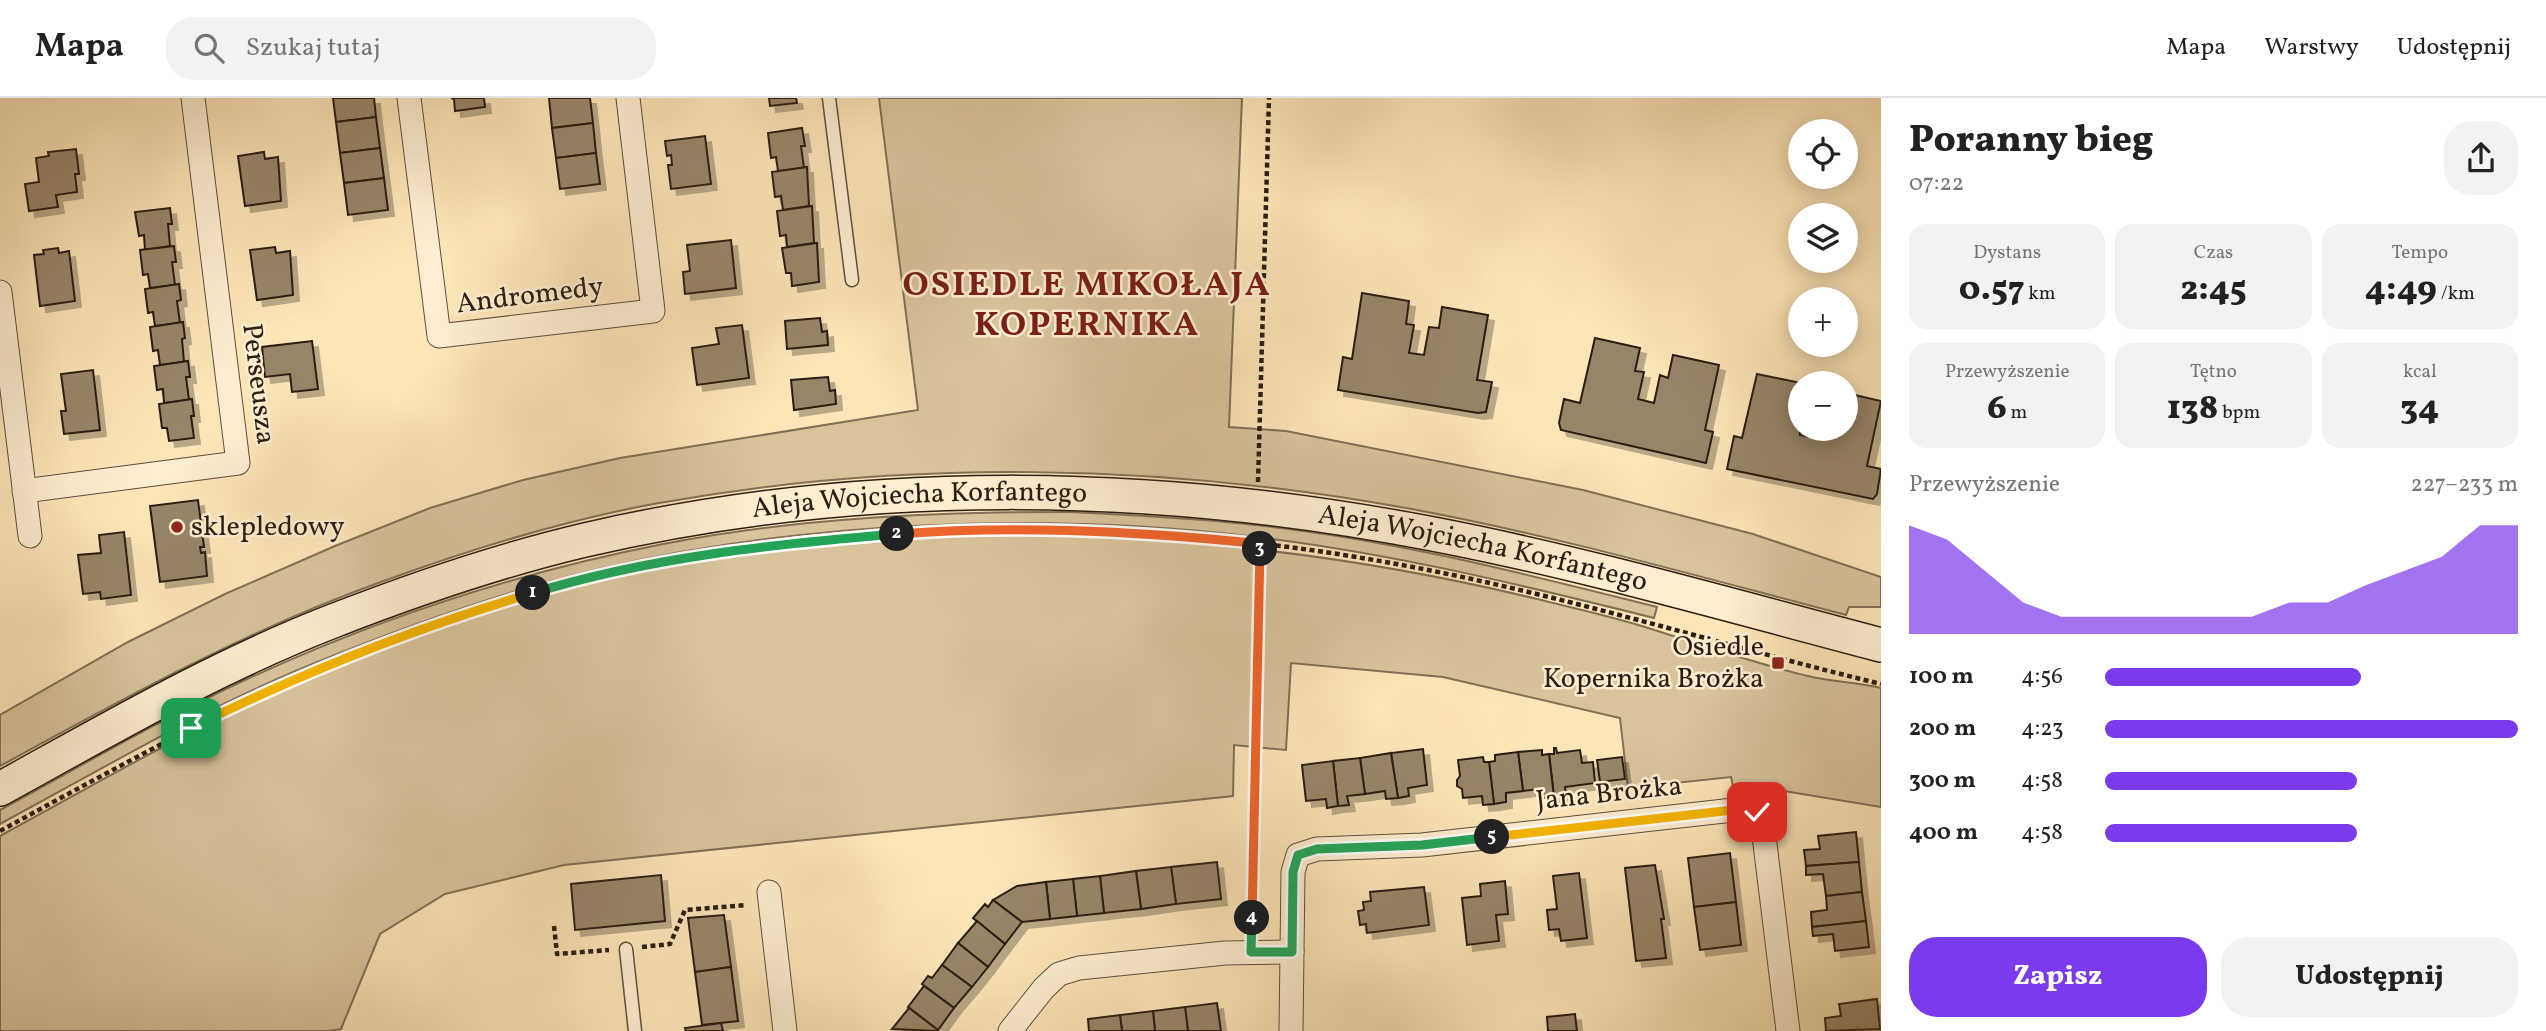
<!DOCTYPE html>
<html lang="pl">
<head>
<meta charset="utf-8">
<style>
	:root { --surface:#fff; --page:#f2f2f2; --text:#222; --muted:#767676; --line:#e0e0e0; --accent:#7c3aed }
	body { margin:0; font-family:Vollkorn,serif; background:var(--page); color:var(--text); height:100vh; display:flex; flex-direction:column; font-size:26px; white-space:nowrap }
	* { box-sizing:border-box; margin:0 }
	p { font-size:23px; color:var(--muted) }
	.icon { flex:none; width:38px; height:38px; fill:none; stroke:currentColor; stroke-width:2; stroke-linecap:round; stroke-linejoin:round }
	.map { position:relative; flex:1; overflow:hidden }
	.side { display:flex; flex-direction:column; background:var(--surface); width:665px }
	.side>* { flex:none }
	.controls { position:absolute; left:1788px; top:21px; display:grid; gap:14px }
	.controls a { display:grid; place-items:center; width:70px; height:70px; border-radius:50%; background:var(--surface); box-shadow:0 4px 18px #0003; font-size:35px }
	.pin { position:absolute; display:grid; place-items:center; width:60px; height:60px; color:#fff; margin:-30px; border-radius:14px; box-shadow:0 4px 10px #0006 }
	.km { position:absolute; width:35px; height:35px; margin:-18px; border-radius:50%; background:#222; color:#fff; font-size:19px; line-height:35px; text-align:center }
	.round { display:grid; place-items:center; flex:none; width:74px; height:74px; border-radius:28px; background:var(--page) }
	.overview { display:flex; align-items:center; justify-content:space-between; height:119px; padding:0 28px }
	h1 { font-size:38px; font-weight:800; line-height:52px }
	.metrics { display:grid; grid-template-columns:repeat(3,1fr); gap:10px; height:119px; padding:7px 28px }
	.metrics div { display:grid; align-content:center; border-radius:18px; background:var(--page); text-align:center }
	.metrics b { font-size:35px; font-weight:800 }
	.metrics small { font-size:19px; font-weight:400 }
	.metrics p { font-size:19px }
	.chart { height:196px; padding:14px 28px }
	.chart p { display:flex; justify-content:space-between }
	.chart svg { width:100%; height:126px; margin-top:7px; fill:var(--accent); opacity:.7 }
	.cta { display:flex; gap:14px; margin-top:auto; padding:14px 28px }
	.cta a { flex:1; height:80px; border-radius:28px; background:var(--accent); color:#fff; font-size:28px; font-weight:800; line-height:80px; text-align:center }
	.cta a+a { background:var(--page); color:var(--text) }
	ul { padding:0 28px; list-style:none; font-size:23px }
	li { display:grid; grid-template-columns:112px 84px 1fr; align-items:center; height:52px }
	li i { height:18px; border-radius:9px; background:var(--accent) }
	header { display:flex; align-items:center; gap:42px; box-sizing:border-box; height:98px; padding:0 35px; background:var(--surface); border-bottom:2px solid var(--line) }
	header strong { font-size:33px }
	nav { display:flex; gap:38px; margin-inline-start:auto; font-size:24px }
	.search { width:490px; height:63px; background:var(--page); display:flex; align-items:center; gap:18px; box-sizing:border-box; padding:0 24px; border-radius:28px; color:var(--muted); font-size:26px }
	main { display:flex; flex:1; min-height:0 }
	.map>svg:first-child { display:block }
	.green { fill:#d8c39b; stroke:#817056; stroke-width:2 }
	.building { fill:#978568; stroke:#2a1d12; stroke-width:2; filter:url(#shadow) }
	.lines { fill:none; stroke-linecap:round; stroke-linejoin:round }
	.service-casing { stroke:#5e4f3b; stroke-width:15 }
	.minor-casing { stroke:#5e4f3b; stroke-width:25 }
	.secondary-casing { stroke:#2a1d12; stroke-width:36 }
	.path { stroke:#2a1d12; stroke-width:4.5; stroke-dasharray:5 3.5; stroke-linecap:butt }
	.service { stroke:#fdeed0; stroke-width:12 }
	.minor { stroke:#fdeed0; stroke-width:23 }
	.secondary { stroke:#fdeed0; stroke-width:33 }
	.split-1-casing { stroke:#fff; stroke-width:14 }
	.split-2-casing { stroke:#fff; stroke-width:14 }
	.split-3-casing { stroke:#fff; stroke-width:14 }
	.split-4-casing { stroke:#fff; stroke-width:14 }
	.split-5-casing { stroke:#fff; stroke-width:14 }
	.split-6-casing { stroke:#fff; stroke-width:14 }
	.split-1 { stroke:#f5b400; stroke-width:9 }
	.split-2 { stroke:#22a559; stroke-width:9 }
	.split-3 { stroke:#f0652b; stroke-width:9 }
	.split-4 { stroke:#f0652b; stroke-width:9 }
	.split-5 { stroke:#22a559; stroke-width:9 }
	.split-6 { stroke:#f5b400; stroke-width:9 }
	.poi-dot { fill:#8f2418; stroke:#fdeed0; stroke-width:2.5 }
	.labels { text-anchor:middle; dominant-baseline:central; stroke-width:5; stroke-linejoin:round; paint-order:stroke }
	.street-label { font-size:28px; fill:#2a1d12; stroke:#fdeed0 }
	.poi-label { font-size:28px; fill:#2a1d12; stroke:#fdeed0; text-anchor:start }
	.district-label { font-size:35px; font-weight:bold; letter-spacing:2px; fill:#7a1f14; stroke:#fdeed0 }
</style>
</head>
<body>
<header>
<strong>Mapa</strong>
<div class="search"><svg class="icon" aria-label="search" viewBox="0 0 24 24"><circle cx="10" cy="10" r="6"/><path d="M15 15l6 6"/></svg>Szukaj tutaj</div>
<nav><a>Mapa</a><a>Warstwy</a><a>Udostępnij</a></nav>
</header>
<main>
<div class="map">
<svg width="1881" height="933" viewBox="0 0 1881 933">
	<defs>
		<filter id="shadow"><feDropShadow dx="6" dy="6" stdDeviation="0" flood-color="#0004"/></filter>
	</defs>
	<rect width="100%" height="100%" fill="#fce5b7"/>
	<filter id="stains"><feTurbulence type="fractalNoise" baseFrequency=".00286" numOctaves="4"/><feColorMatrix values="0 0 0 0 .2 0 0 0 0 .09 0 0 0 0 .02 0 0 0 .5 -.17"/></filter>
	<radialGradient id="worn" r=".72"><stop offset=".6" stop-color="#630" stop-opacity="0"/><stop offset="1" stop-color="#630" stop-opacity=".3"/></radialGradient>
	<g class="green">
		<path d="M879,0h363l-13,329 57,4 297,59 170,44 128,43v30h-32l-3,8c-146,-38 -292,-80 -440,-107 -246,-45 -501,-49 -747,-5 -95,17 -188,46 -278,79 -134,48 -257,116 -381,184v-51l128,-73 97,-48 110,-48 95,-38 93,-28 97,-22 298,-48z"/>
		<path d="M1068,414c62,3 125,6 187,13 136,14 270,49 402,82l-3,11c-132,-33 -263,-65 -398,-81 -211,-26 -455,-16 -662,33 -95,23 -188,56 -279,93 -109,44 -211,105 -315,161v-14c81,-44 161,-91 245,-130 132,-61 275,-108 418,-136 133,-26 270,-32 405,-32z"/>
		<path d="M996,436c183,1 364,22 541,65 36,9 73,17 108,28 54,17 108,36 163,49 24,6 49,6 73,12v119l-97,-16 -49,5 -4,-19 -103,11 -8,-70 -177,-41 -152,-14 -5,87 -52,-5 -1,51 -669,69 -119,29 -65,40 -39,95 -13,2h-328v-195c85,-46 170,-96 258,-136 116,-54 239,-98 365,-126 122,-26 248,-35 373,-40z"/>
	</g>
	<g class="building">
		<polygon points="333,0 374,0 376,19 336,24"/>
		<polygon points="451,0 484,0 485,9 455,13 454,1"/>
		<polygon points="549,0 590,0 593,25 552,30"/>
		<polygon points="769,0 796,0 797,5 770,8"/>
		<polygon points="376,19 380,50 340,55 336,24"/>
		<polygon points="593,25 596,55 556,60 552,30"/>
		<polygon points="802,30 805,48 801,48 804,70 778,73 776,59 771,60 768,35"/>
		<polygon points="705,38 711,86 671,91 668,67 672,67 671,57 667,58 665,43"/>
		<polygon points="380,50 384,80 344,85 340,55"/>
		<polygon points="76,51 79,76 75,76 77,94 56,97 58,109 29,113 25,86 39,84 36,60 49,58 48,54"/>
		<polygon points="264,54 265,61 278,59 281,103 245,108 238,58"/>
		<polygon points="596,55 600,86 560,91 556,60"/>
		<polygon points="807,69 809,108 783,112 781,98 775,99 772,74"/>
		<polygon points="384,80 388,112 348,117 344,85"/>
		<polygon points="812,108 814,145 787,149 786,137 780,138 777,113"/>
		<polygon points="170,110 172,126 168,126 170,148 145,152 144,137 139,138 135,114"/>
		<polygon points="731,142 736,190 685,196 683,174 690,173 687,147"/>
		<polygon points="817,145 819,184 792,188 791,175 786,175 782,150"/>
		<polygon points="174,148 176,164 172,164 175,187 150,190 148,176 143,177 140,152"/>
		<polygon points="275,149 276,155 290,153 293,197 257,202 250,152"/>
		<polygon points="58,150 59,155 69,153 75,203 40,208 34,157 44,156 43,152"/>
		<polygon points="179,186 181,202 177,203 180,225 155,228 153,214 148,215 145,191"/>
		<polygon points="1362,195 1409,203 1406,226 1414,227 1409,255 1424,257 1429,229 1439,230 1442,209 1488,217 1477,282 1492,284 1486,314 1478,315 1338,292 1343,259 1352,261"/>
		<polygon points="820,220 822,234 827,233 828,247 787,251 785,223"/>
		<polygon points="183,224 185,240 182,241 184,264 160,267 158,252 153,253 150,229"/>
		<polygon points="742,227 749,280 697,287 692,250 719,246 716,230"/>
		<polygon points="1595,240 1640,250 1635,273 1644,274 1638,301 1654,305 1660,277 1668,280 1673,257 1719,267 1705,332 1713,334 1706,365 1561,332 1559,325 1564,301 1580,305"/>
		<polygon points="312,243 318,291 292,294 290,276 265,279 262,249"/>
		<polygon points="188,263 190,279 186,279 189,302 164,305 163,291 157,292 154,268"/>
		<polygon points="93,272 100,332 64,336 61,313 66,313 61,276"/>
		<polygon points="1757,276 1801,285 1797,308 1801,309 1800,337 1815,340 1818,331 1846,331 1846,295 1881,303 1867,368 1881,371 1877,396 1873,401 1727,371 1734,338 1742,340"/>
		<polygon points="828,279 830,293 835,292 836,306 794,312 791,282"/>
		<polygon points="192,301 194,318 191,318 194,340 169,343 167,330 162,330 159,306"/>
		<polygon points="198,402 204,449 200,449 201,455 205,454 207,478 160,484 150,408"/>
		<polygon points="124,434 131,497 101,501 100,494 83,496 78,457 101,455 99,437"/>
		<polygon points="1554,650 1556,650 1557,655 1580,652 1582,665 1593,664 1595,685 1565,689 1566,697 1554,699 1549,656 1554,656"/>
		<polygon points="1423,651 1427,687 1408,690 1409,698 1398,700 1391,655"/>
		<polygon points="1542,652 1542,657 1549,656 1554,699 1542,700 1541,691 1523,693 1518,654"/>
		<polygon points="1518,654 1523,693 1506,695 1506,704 1494,706 1489,664 1495,663 1495,657"/>
		<polygon points="1391,655 1398,700 1386,701 1385,693 1365,696 1360,660"/>
		<polygon points="1483,659 1484,664 1489,664 1494,706 1483,707 1482,698 1463,700 1462,691 1457,688 1457,682 1460,678 1458,662"/>
		<polygon points="1622,659 1625,681 1600,684 1597,662"/>
		<polygon points="1360,660 1365,696 1347,698 1349,707 1338,708 1333,663"/>
		<polygon points="1333,663 1338,708 1327,710 1326,701 1306,703 1302,667"/>
		<polygon points="1856,734 1859,764 1806,768 1804,752 1820,751 1818,738"/>
		<polygon points="1730,755 1736,804 1694,809 1688,760"/>
		<polygon points="1217,764 1221,801 1176,806 1171,769"/>
		<polygon points="1859,764 1862,794 1826,798 1823,776 1806,777 1806,768"/>
		<polygon points="1655,767 1664,821 1661,821 1666,860 1636,863 1625,770"/>
		<polygon points="1171,769 1176,806 1141,811 1136,773"/>
		<polygon points="1136,773 1141,811 1104,815 1100,778"/>
		<polygon points="1579,775 1587,840 1561,843 1559,831 1549,832 1547,812 1557,811 1553,778"/>
		<polygon points="661,777 665,823 575,832 571,786"/>
		<polygon points="1100,778 1104,815 1077,818 1073,781"/>
		<polygon points="1073,781 1077,818 1050,821 1046,784"/>
		<polygon points="1505,783 1508,816 1496,817 1499,843 1467,847 1462,800 1481,798 1480,786"/>
		<polygon points="1046,784 1050,821 1022,824 993,802 1017,788"/>
		<polygon points="1424,789 1429,827 1367,835 1366,826 1360,827 1358,813 1364,812 1363,804 1371,803 1370,794"/>
		<polygon points="1862,794 1866,823 1812,829 1811,814 1827,812 1826,798"/>
		<polygon points="993,802 1022,824 1005,846 973,820 985,806 988,809"/>
		<polygon points="1736,804 1741,847 1700,852 1694,809"/>
		<polygon points="724,817 731,869 695,874 688,820"/>
		<polygon points="977,823 1005,846 988,869 958,845"/>
		<polygon points="1866,823 1869,849 1835,853 1833,836 1813,838 1812,829"/>
		<polygon points="958,845 988,869 972,889 942,867"/>
		<polygon points="942,867 972,889 954,910 922,886 928,878 932,880"/>
		<polygon points="731,869 738,923 702,927 695,874"/>
		<polygon points="924,888 954,910 938,932 908,909"/>
		<polygon points="1877,901 1880,931 1826,933 1825,920 1841,918 1839,906"/>
		<polygon points="1217,905 1221,933 1188,933 1185,909"/>
		<polygon points="1185,909 1188,933 1155,933 1153,913"/>
		<polygon points="909,910 938,932 937,933 892,931"/>
		<polygon points="1153,913 1155,933 1122,933 1120,917"/>
		<polygon points="1575,916 1577,933 1548,933 1547,919"/>
		<polygon points="1120,917 1122,933 1089,933 1088,921"/>
		<polygon points="721,925 723,933 686,933 685,930"/>
	</g>
	<g class="lines">
		<defs>
			<g id="service">
				<polyline points="829,0 852,182"/>
				<polyline points="626,851 635,933"/>
			</g>
			<g id="minor">
				<polyline points="409,0 439,238 653,213 628,0"/>
				<polyline points="0,194 30,438"/>
				<polyline points="24,393 238,365 193,0"/>
				<polyline points="769,794 785,933"/>
				<polyline points="1010,933 1044,890 1059,876 1079,870 1225,855 1292,854"/>
				<polyline points="1291,933 1293,774 1298,757 1317,751 1422,747 1742,711 1757,714 1763,730 1788,933"/>
			</g>
			<g id="secondary">
				<path id="s1" d="M0,691c109,-60 217,-123 333,-168 82,-32 167,-61 252,-81 278,-65 569,-60 848,-6 151,29 299,72 448,111"/>
			</g>
		</defs>
		<use href="#service" class="service-casing"/>
		<use href="#minor" class="minor-casing"/>
		<use href="#secondary" class="secondary-casing"/>
		<g class="path">
			<polyline points="1258,384 1269,0"/>
			<path d="M0,733c127,-69 252,-139 388,-191 327,-125 693,-138 1035,-71 155,30 305,78 458,115"/>
			<polyline points="554,828 557,856 609,852"/>
			<polyline points="1251,834 1260,446"/>
			<polyline points="642,849 670,846 685,812 747,807"/>
		</g>
		<use href="#service" class="service"/>
		<use href="#minor" class="minor"/>
		<use href="#secondary" class="secondary"/>
	</g>
	<g class="lines">
		<defs>
			<path id="split-1" d="M191,630c110,-55 224,-100 342,-135"/>
			<path id="split-2" d="M533,495c118,-36 241,-49 364,-59"/>
			<path id="split-3" d="M897,436c115,-9 230,-3 345,8l18,2v5"/>
			<polyline id="split-4" points="1252,820 1260,451"/>
			<polyline id="split-5" points="1252,820 1251,854 1292,854 1293,774 1298,757 1317,751 1422,747 1492,739"/>
			<polyline id="split-6" points="1492,739 1742,711 1757,714"/>
		</defs>
		<use href="#split-1" class="split-1-casing"/>
		<use href="#split-2" class="split-2-casing"/>
		<use href="#split-3" class="split-3-casing"/>
		<use href="#split-4" class="split-4-casing"/>
		<use href="#split-5" class="split-5-casing"/>
		<use href="#split-6" class="split-6-casing"/>
		<use href="#split-1" class="split-1"/>
		<use href="#split-2" class="split-2"/>
		<use href="#split-3" class="split-3"/>
		<use href="#split-4" class="split-4"/>
		<use href="#split-5" class="split-5"/>
		<use href="#split-6" class="split-6"/>
	</g>
	<g class="poi-dot">
		<circle cx="177" cy="429" r="7"/>
		<rect x="1771" y="558" width="14" height="14" rx="3.5"/>
	</g>
	<g class="labels">
		<g class="street-label">
			<text transform="translate(530 198) rotate(-7)">Andromedy</text>
			<text transform="translate(258 286) rotate(83)">Perseusza</text>
			<text stroke="none"><textPath href="#s1" startOffset="976">Aleja Wojciecha Korfantego</textPath></text>
			<text stroke="none"><textPath href="#s1" startOffset="1544">Aleja Wojciecha Korfantego</textPath></text>
			<text transform="translate(1609 696) rotate(-6)">Jana Brożka</text>
		</g>
		<g class="poi-label">
			<text x="191" y="429">sklepledowy</text>
			<text x="1764" y="549" text-anchor="end">Osiedle<tspan x="1764" dy="32">Kopernika Brożka</tspan></text>
		</g>
		<g class="district-label">
			<text x="1087" y="188">OSIEDLE MIKOŁAJA<tspan x="1087" dy="40">KOPERNIKA</tspan></text>
		</g>
	</g>
	<rect width="100%" height="100%" filter="url(#stains)"/>
	<rect width="100%" height="100%" fill="url(#worn)"/>
</svg>
<div class="controls">
<a><svg class="icon" aria-label="locate" viewBox="0 0 24 24"><circle cx="12" cy="12" r="6"/><path d="M12 2v4M12 18v4M2 12h4M18 12h4"/></svg></a>
<a><svg class="icon" aria-label="layers" viewBox="0 0 24 24"><path d="M12 4l9 5-9 5-9-5zM3 14l9 5 9-5"/></svg></a>
<a>+</a>
<a>−</a>
</div>
<div class="pin" style="left:191px;top:630px;background:#1e9e55"><svg class="icon" aria-label="arrive" viewBox="0 0 24 24"><path d="M6 21V4h12l-3 4 3 4H6"/></svg></div>
<div class="pin" style="left:1757px;top:714px;background:#d93025"><svg class="icon" aria-label="check" viewBox="0 0 24 24"><path d="M5 12l5 5 9-10"/></svg></div>
<b class="km" style="left:533px;top:495px">1</b>
<b class="km" style="left:897px;top:436px">2</b>
<b class="km" style="left:1260px;top:451px">3</b>
<b class="km" style="left:1252px;top:820px">4</b>
<b class="km" style="left:1492px;top:739px">5</b>
</div>
<section class="side">
<div class="overview"><div><h1>Poranny bieg</h1><p>07:22</p></div><a class="round"><svg class="icon" aria-label="share" viewBox="0 0 24 24"><path d="M12 15V3M7 8l5-5 5 5M5 13v7h14v-7"/></svg></a></div>
<div class="metrics">
<div><p>Dystans</p><b>0.57<small> km</small></b></div>
<div><p>Czas</p><b>2:45</b></div>
<div><p>Tempo</p><b>4:49<small> /km</small></b></div>
</div>
<div class="metrics">
<div><p>Przewyższenie</p><b>6<small> m</small></b></div>
<div><p>Tętno</p><b>138<small> bpm</small></b></div>
<div><p>kcal</p><b>34</b></div>
</div>
<div class="chart"><p><span>Przewyższenie</span>227–233 m</p>
<svg viewBox="0 0 160 44" preserveAspectRatio="none"><path d="M0 44V6L10 11L20 22L30 33L40 38L50 38L60 38L70 38L80 38L90 38L100 33L110 33L120 27L130 22L140 17L150 6L160 6V44z"/></svg>
</div>
<ul>
<li><b>100 m</b>4:56<i style="width:62%"></i></li>
<li><b>200 m</b>4:23<i style="width:100%"></i></li>
<li><b>300 m</b>4:58<i style="width:61%"></i></li>
<li><b>400 m</b>4:58<i style="width:61%"></i></li>
</ul>
<div class="cta"><a>Zapisz</a><a>Udostępnij</a></div>
</section>
</main>
</body>
</html>
